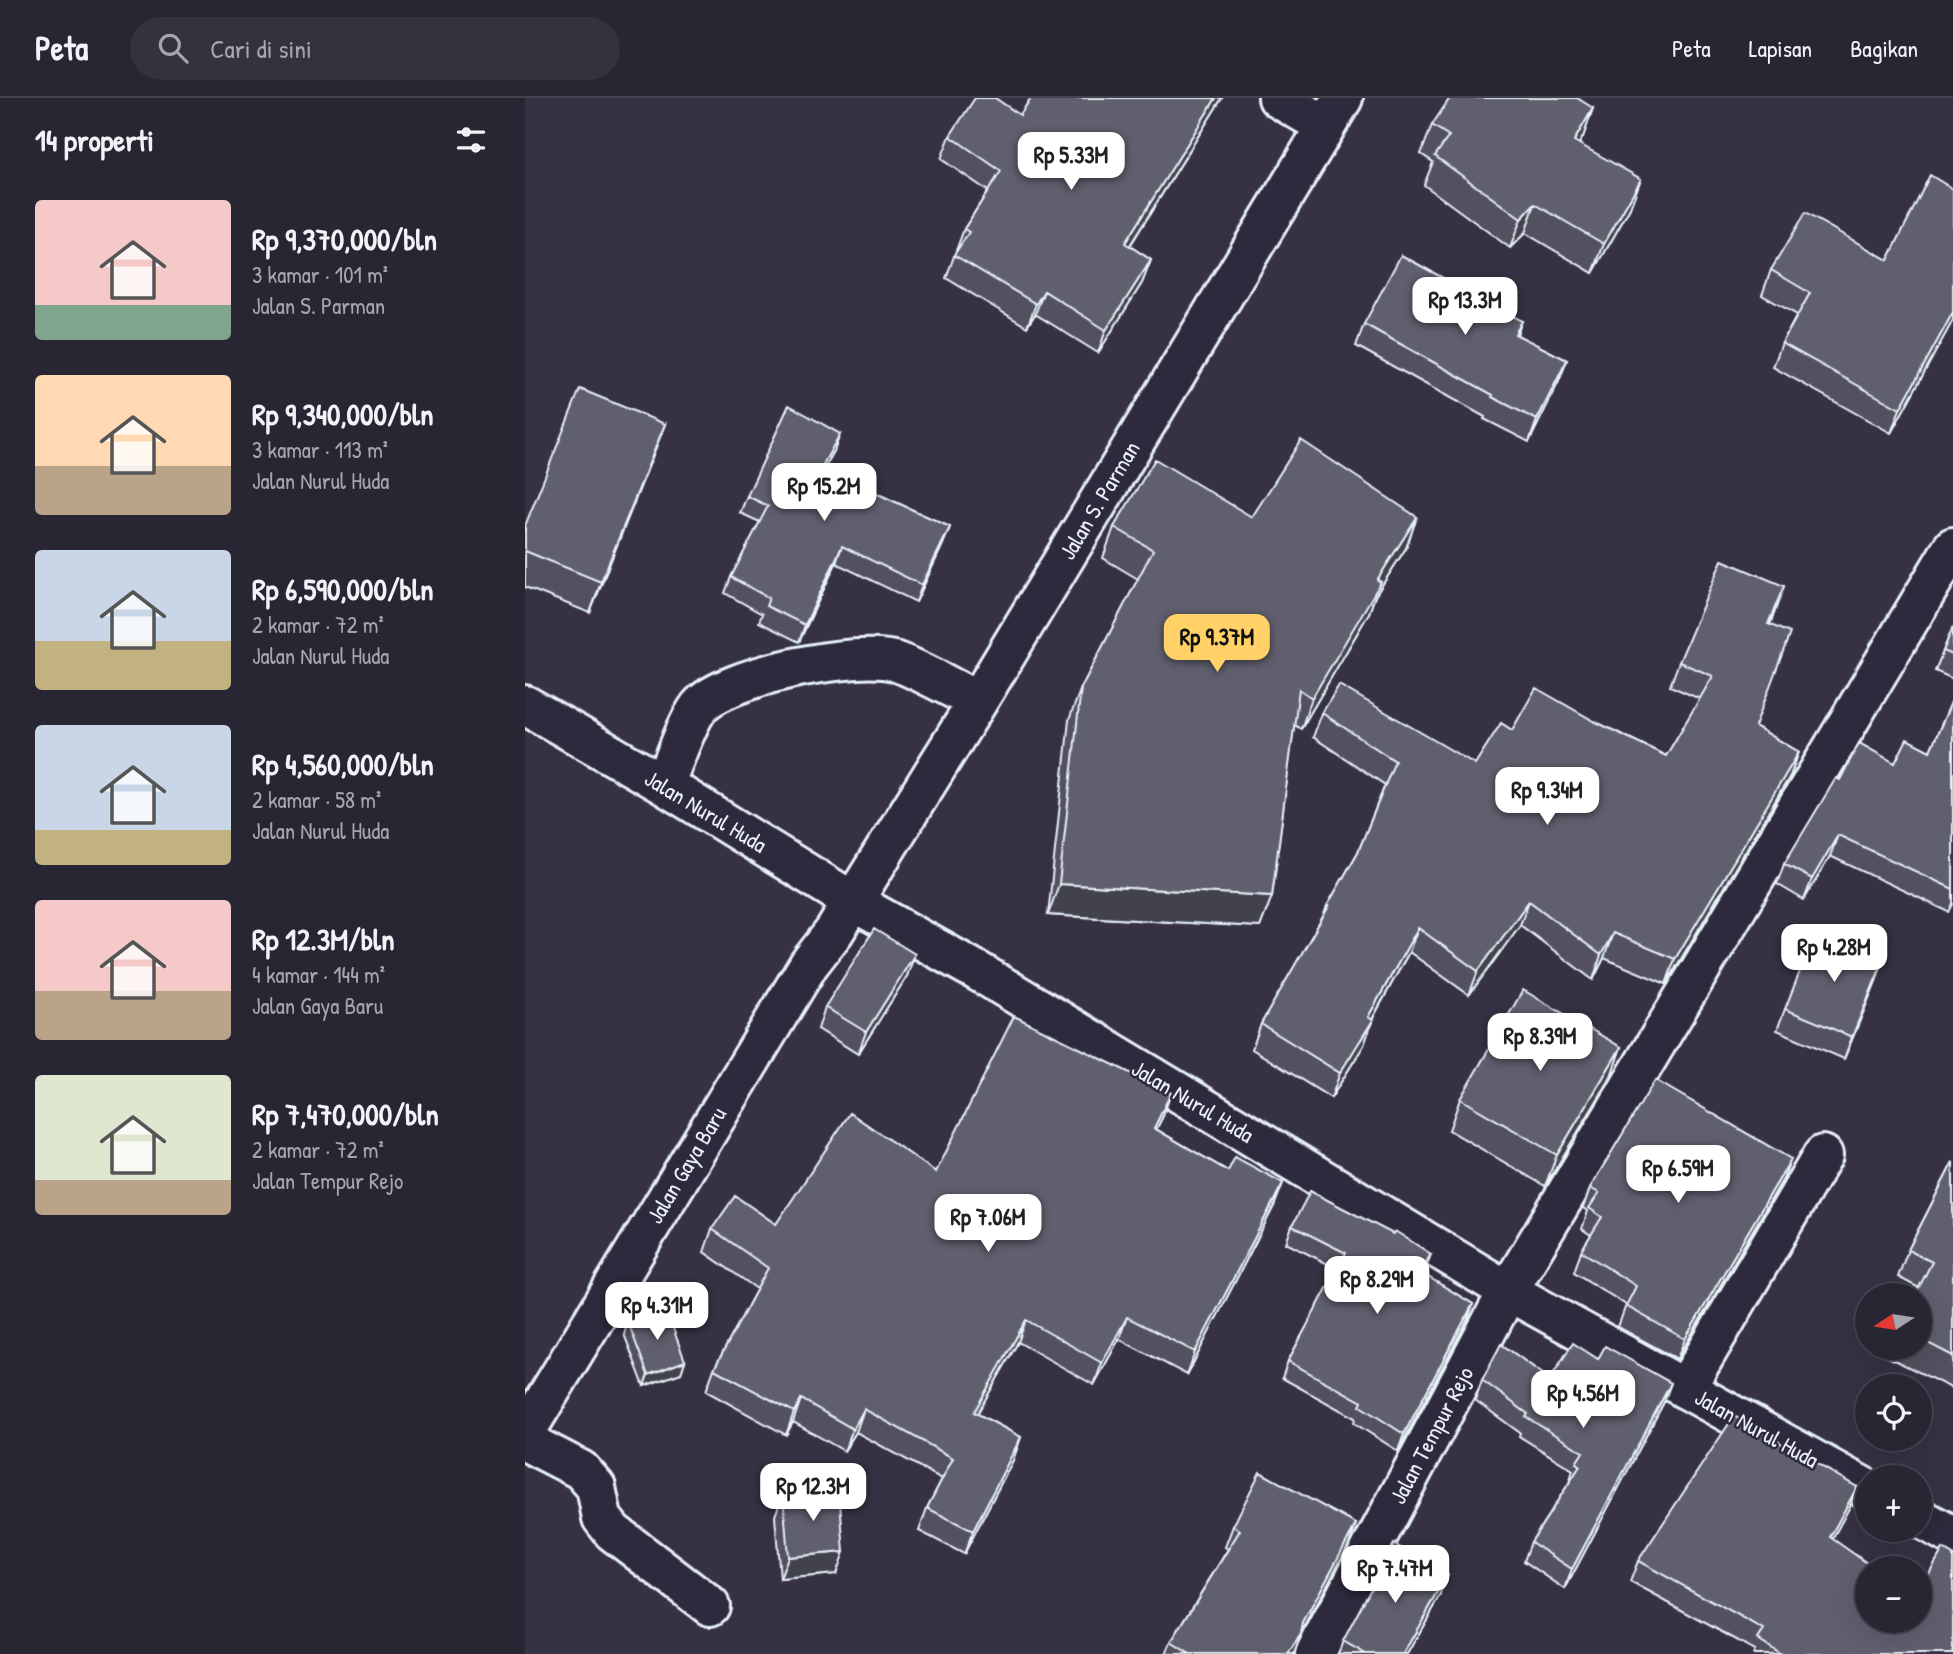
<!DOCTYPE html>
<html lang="id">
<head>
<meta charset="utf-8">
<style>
	:root { --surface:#282633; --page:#34323f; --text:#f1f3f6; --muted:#a5a5ac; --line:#44434e; --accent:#ffd166 }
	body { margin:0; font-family:"Patrick Hand",sans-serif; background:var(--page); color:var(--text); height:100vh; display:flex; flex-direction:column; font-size:26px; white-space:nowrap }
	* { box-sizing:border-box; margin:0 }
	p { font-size:23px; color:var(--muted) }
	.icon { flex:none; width:38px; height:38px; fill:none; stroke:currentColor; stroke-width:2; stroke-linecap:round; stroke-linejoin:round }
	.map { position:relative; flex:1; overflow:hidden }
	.drawer { display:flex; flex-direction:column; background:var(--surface); width:525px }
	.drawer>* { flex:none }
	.needle { width:46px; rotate:258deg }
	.tools { position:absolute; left:1330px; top:1185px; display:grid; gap:14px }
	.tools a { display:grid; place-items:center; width:77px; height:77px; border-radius:50%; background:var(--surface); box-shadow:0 7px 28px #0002,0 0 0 2px var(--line); font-size:35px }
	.price { position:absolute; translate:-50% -60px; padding:0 16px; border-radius:14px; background:#fff; color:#222; font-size:23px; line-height:46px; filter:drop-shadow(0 2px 4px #0008) }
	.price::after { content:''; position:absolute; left:50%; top:42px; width:21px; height:16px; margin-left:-10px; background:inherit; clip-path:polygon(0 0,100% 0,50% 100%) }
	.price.current { background:var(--accent); color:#111 }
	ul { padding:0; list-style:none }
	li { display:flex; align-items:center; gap:21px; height:175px; padding:0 35px }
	li span { display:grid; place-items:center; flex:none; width:196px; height:140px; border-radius:7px; color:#555 }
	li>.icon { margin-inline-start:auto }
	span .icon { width:84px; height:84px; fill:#fffc; stroke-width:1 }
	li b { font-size:30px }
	h2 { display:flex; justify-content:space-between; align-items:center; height:84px; padding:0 35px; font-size:30px }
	header { display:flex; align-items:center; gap:42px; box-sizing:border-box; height:98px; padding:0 35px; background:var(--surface); border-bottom:2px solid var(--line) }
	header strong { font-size:33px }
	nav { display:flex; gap:38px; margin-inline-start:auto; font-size:24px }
	.search { width:490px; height:63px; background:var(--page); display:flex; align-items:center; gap:18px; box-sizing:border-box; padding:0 24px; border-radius:38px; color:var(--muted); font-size:26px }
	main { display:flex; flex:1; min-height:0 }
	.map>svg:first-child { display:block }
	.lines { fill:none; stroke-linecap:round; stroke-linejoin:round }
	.minor-casing { stroke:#e8f1f8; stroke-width:44 }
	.minor { stroke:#2f2a3d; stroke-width:38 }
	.wall { fill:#53515f; stroke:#e8f1f8; stroke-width:2 }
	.shaded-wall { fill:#43424d; stroke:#e8f1f8; stroke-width:2 }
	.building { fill:#605e6e; stroke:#e8f1f8; stroke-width:2 }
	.labels { text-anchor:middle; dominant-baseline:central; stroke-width:5; stroke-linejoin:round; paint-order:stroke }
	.street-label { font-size:23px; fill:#e8f1f8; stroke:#2f2a3d }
</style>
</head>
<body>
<header>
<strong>Peta</strong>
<div class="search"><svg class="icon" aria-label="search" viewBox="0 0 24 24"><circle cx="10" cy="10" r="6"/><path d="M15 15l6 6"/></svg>Cari di sini</div>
<nav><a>Peta</a><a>Lapisan</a><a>Bagikan</a></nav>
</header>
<main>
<section class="drawer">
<h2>14 properti<svg class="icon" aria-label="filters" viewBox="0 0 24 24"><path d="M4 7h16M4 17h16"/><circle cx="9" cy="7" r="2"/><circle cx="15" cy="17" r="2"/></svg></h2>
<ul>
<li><span style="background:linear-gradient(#f6c9c9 75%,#7fa58c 0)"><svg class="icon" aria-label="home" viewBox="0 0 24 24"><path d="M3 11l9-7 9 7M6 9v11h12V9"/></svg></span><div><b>Rp 9,370,000/bln</b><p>3 kamar · 101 m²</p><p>Jalan S. Parman</p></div></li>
<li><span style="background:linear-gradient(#ffd9b3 65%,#b9a48a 0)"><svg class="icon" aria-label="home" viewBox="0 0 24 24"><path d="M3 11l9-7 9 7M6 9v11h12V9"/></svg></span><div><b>Rp 9,340,000/bln</b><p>3 kamar · 113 m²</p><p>Jalan Nurul Huda</p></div></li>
<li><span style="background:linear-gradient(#c9d6e8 65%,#c2b280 0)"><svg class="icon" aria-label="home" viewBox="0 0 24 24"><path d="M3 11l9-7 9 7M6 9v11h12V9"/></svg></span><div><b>Rp 6,590,000/bln</b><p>2 kamar · 72 m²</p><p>Jalan Nurul Huda</p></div></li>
<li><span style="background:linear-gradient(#c9d6e8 75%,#c2b280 0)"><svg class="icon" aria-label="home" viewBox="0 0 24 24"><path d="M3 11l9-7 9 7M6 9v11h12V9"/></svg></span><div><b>Rp 4,560,000/bln</b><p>2 kamar · 58 m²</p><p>Jalan Nurul Huda</p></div></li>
<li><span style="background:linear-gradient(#f6c9c9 65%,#b9a48a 0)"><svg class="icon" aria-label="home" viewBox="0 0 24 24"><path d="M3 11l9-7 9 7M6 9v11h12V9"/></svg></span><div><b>Rp 12.3M/bln</b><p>4 kamar · 144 m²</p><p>Jalan Gaya Baru</p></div></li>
<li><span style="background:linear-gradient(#dfe7d0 75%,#b9a48a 0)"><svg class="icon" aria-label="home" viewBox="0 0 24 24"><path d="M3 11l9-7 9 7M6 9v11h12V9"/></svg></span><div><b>Rp 7,470,000/bln</b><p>2 kamar · 72 m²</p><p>Jalan Tempur Rejo</p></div></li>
</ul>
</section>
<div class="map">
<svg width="1428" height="1556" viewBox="0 0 1428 1556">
	<rect width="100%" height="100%" fill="#363244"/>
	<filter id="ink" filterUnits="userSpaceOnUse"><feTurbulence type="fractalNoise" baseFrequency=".0143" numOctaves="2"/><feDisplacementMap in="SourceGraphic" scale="14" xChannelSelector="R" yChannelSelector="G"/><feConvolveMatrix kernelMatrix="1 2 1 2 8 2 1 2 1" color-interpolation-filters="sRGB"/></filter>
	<g filter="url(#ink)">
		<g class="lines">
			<!-- minor casing -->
			<g class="minor-casing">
				<path id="minor" d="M753,0L801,28
					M0,607L139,687L327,803L454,874L983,1193L1342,1391
					M139,687C148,666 161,626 174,609C199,578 335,551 372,564C400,574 427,591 453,603
					M1160,1291L1298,1057
					M0,1335L284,866L309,834L453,603L818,0
					M0,1343L56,1372L71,1389L77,1420L88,1434L185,1508
					M1395,1420L1428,1438
					M790,1556L983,1193L1428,449"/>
			</g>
			<!-- minor -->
			<use href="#minor" class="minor"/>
		</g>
		<!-- wall -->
		<path class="wall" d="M506,0H697L605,148L626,162L617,185L573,255L510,216L502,229L421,180L439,131L463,93L416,61L425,38L495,17Z
			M1068,10L1058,39L1054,45L1105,110L1068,175L1000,135L985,150L899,87L908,64L896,56L907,27Z
			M1246,172L1428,222L1366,335L1248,269L1257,245L1272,217L1237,197Z
			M997,223L992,237L1042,262L1034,283L1004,344L959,321L960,319L831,248L839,226Z
			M140,326L128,357L65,515L0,489V428Z
			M315,336L309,353L299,371L425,429L418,446L391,504L311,465L274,544L234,524L237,516L200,495L206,479L235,424L215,415L222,398Z
			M727,419H892L881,450L850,498L844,515L776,631L769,627L747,798L735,829L523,817L544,622L556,590L613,481L578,460L589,429Z
			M1250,513L1245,527L1230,628L1274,654L1265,678L1141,886L1079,860L1068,882L995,827L944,897L884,854L847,922L839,947L806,1000L727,951L736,926L798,819L802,808L833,754L860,687L788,639L797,615L950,666L987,632L1069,623L1141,658L1175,601L1145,588L1154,564Z
			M1428,529V581L1410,573Z
			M1428,600V806L1424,814L1305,758L1279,802L1252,786L1259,766L1315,682L1405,653Z
			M382,878L333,956L293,931L300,909Z
			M1351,883L1319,961L1252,932L1260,911Z
			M1096,949L1085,981L1020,1088L924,1032L935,1001Z
			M638,1018L631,1031L703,1073L758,1085L749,1108L662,1277L594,1241L569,1287L493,1244L452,1316L496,1339L488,1362L439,1456L394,1433L402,1410L417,1381L331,1334L319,1353L268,1324L261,1337L181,1293L189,1271L232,1191L179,1154L187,1131L251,1126L411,1074Z
			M1266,1061L1258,1081L1152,1261L1093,1229L1101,1207L1049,1174L1056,1153L1066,1137L1057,1131L1063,1113L1058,1110L1065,1090Z
			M1428,1064V1291L1363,1259L1367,1250H1395V1197L1394,1190L1373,1179L1383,1152Z
			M767,1128L906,1156L898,1176L948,1206L942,1223L873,1353L829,1325L830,1320L757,1280L763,1263L813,1171L761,1145Z
			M103,1224L160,1263L156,1275L119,1288L99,1236Z
			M1025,1281L1139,1304L1040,1491L999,1463L1006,1444L1044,1385L1048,1372L994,1338L995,1335L950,1302L957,1282Z
			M1332,1389L1324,1410L1307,1441L1395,1522L1428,1556H1228L1230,1552L1105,1484L1113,1463Z
			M258,1396L311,1476L255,1481L250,1418Z
			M831,1426L824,1446L776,1536L769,1556H641L646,1544L703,1451L700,1449L708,1428Z
			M915,1499L882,1556H813L818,1543Z"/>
		<!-- shaded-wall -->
		<path class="shaded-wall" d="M691,0H697L592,168L600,145Z
			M1068,10L1058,39L1038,72L1049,43Z
			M1116,81L1105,110L1068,175L1079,146Z
			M1010,106L1000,135L985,150L996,121Z
			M626,162L617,185L573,255L581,232Z
			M519,193L510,216L502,229L511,206Z
			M1428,214V222L1366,335L1375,311Z
			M1042,262L1034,283L1004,344L1012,322Z
			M140,326L128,357L65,515L76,484Z
			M315,336L309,353L290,387L296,370Z
			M892,419L881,450L850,498L844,515L776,631L787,600L852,482Z
			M425,429L418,446L391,504L397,487Z
			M317,448L311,465L274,544L280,527Z
			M1259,488L1250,513L1234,551L1243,526Z
			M1274,654L1265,678L1141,886L1150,861Z
			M1313,737L1305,758L1279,802L1287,781Z
			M534,786L747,798L735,829L523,817Z
			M1004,803L995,827L944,897L953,873Z
			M893,830L884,854L835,943L848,922L839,947L806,1000L815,975L843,919Z
			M1088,835L1079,860L1068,882L1076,857Z
			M390,856L382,878L333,956L341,934Z
			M1359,861L1351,883L1319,961L1327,939Z
			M1096,949L1085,981L1020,1088L1032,1057Z
			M646,995L638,1018L621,1052L629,1030Z
			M1266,1061L1258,1081L1152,1261L1160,1241Z
			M758,1085L749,1108L662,1277L670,1254Z
			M906,1156L900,1173L888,1191L895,1174Z
			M948,1206L942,1223L873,1353L879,1336Z
			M602,1219L594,1241L569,1287L577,1265Z
			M501,1222L493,1244L440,1337L449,1314Z
			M160,1263L156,1275L119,1288L123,1277Z
			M1146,1285L1139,1304L1040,1491L1047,1471Z
			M276,1301L268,1324L261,1337L269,1314Z
			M339,1311L331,1334L319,1353L328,1331Z
			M496,1339L488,1362L439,1456L448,1433Z
			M1332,1389L1324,1410L1297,1460L1305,1439Z
			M831,1426L824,1446L776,1536L769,1556H763L778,1525Z
			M319,1454L311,1476L255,1481L263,1459Z
			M923,1477L915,1499L882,1556H878Z"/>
		<!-- building -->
		<path class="building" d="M450,0H470L495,17L506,0H691L600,145L626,162L581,232L519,193L511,206L429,157L444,134L439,131L476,73L425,38Z
			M925,0H1052L1068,10L1049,43L1116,81L1079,146L1010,106L996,121L910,58L924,38L907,27Z
			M1405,77L1428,91V214L1375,311L1257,245L1285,195L1246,172L1280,115L1363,162Z
			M876,157L997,223L990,236L1042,262L1012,322L967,299L968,297L839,226Z
			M55,291L140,326L76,484L0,453V428Z
			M264,307L315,336L296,370L425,429L397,487L317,448L280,527L241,508L244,500L206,479L243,408L222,398Z
			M776,342L892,419L852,482L856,484L787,600L774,591L747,798L534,786L556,590L628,452L589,429L630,361L727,419Z
			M1197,462L1259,488L1243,526L1265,535L1230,628L1274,654L1150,861L1088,835L1076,857L1004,803L953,873L893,830L843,919L848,922L815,975L736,926L804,808H802L833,754L870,663L797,615L814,587L950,666L976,625L987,632L1011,590L1069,623L1141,658L1188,578L1154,564Z
			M1428,529V557L1418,553Z
			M1428,600V791L1313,737L1287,781L1259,766L1311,680L1315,682L1334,645L1370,665L1382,641L1405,653Z
			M349,831L390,856L341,934L300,909Z
			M1291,833L1359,861L1327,939L1260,911Z
			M998,892L1096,949L1032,1057L935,1001Z
			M489,918L646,995L629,1030L703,1073L710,1059L758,1085L670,1254L602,1219L577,1265L501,1222L449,1314L496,1339L448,1433L402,1410L428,1360L339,1311L328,1331L276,1301L269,1314L189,1271L243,1170L187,1131L210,1098L251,1126L325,1015L411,1074Z
			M1130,982L1266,1061L1160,1241L1101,1208L1111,1188L1056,1153L1077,1119L1064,1110L1074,1095L1065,1090Z
			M1428,1064V1258L1395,1241V1197H1390L1407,1164L1383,1152Z
			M785,1093L868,1136L870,1133L906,1156L895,1174L948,1206L879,1336L835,1308L837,1304L763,1263L821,1155L767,1128Z
			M141,1211L160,1263L123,1277L103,1224Z
			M1048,1245L1073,1261L1080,1248L1146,1285L1047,1471L1006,1444L1055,1368L1051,1365L1058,1354L1001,1319L1003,1316L957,1282L976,1246L1025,1281Z
			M1209,1318L1332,1389L1305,1439L1349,1470H1342V1522H1395V1491L1418,1451L1428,1457V1556H1256L1233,1541L1239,1532L1113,1463Z
			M735,1374L831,1426L778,1525L776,1536L763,1556H665L646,1544L715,1432L708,1428Z
			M314,1391L319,1454L263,1459L258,1396Z
			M869,1446L923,1477L878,1556H841L818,1543Z"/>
	</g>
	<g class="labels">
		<!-- street labels -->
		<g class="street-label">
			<text transform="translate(574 402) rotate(-59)">Jalan S. Parman</text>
			<text transform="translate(181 713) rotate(31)">Jalan Nurul Huda</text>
			<text transform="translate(668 1003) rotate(31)">Jalan Nurul Huda</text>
			<text transform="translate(161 1067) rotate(-59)">Jalan Gaya Baru</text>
			<text transform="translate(1232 1330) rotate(29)">Jalan Nurul Huda</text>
			<text transform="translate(906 1337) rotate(-62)">Jalan Tempur Rejo</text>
		</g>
	</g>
</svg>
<div class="tools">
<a><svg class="needle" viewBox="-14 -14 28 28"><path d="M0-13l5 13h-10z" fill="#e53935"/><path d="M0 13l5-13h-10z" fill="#a5a5ac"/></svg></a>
<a><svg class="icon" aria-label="locate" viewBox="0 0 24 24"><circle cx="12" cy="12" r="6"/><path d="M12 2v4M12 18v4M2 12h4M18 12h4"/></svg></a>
<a>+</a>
<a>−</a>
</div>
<b class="price" style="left:546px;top:94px">Rp 5.33M</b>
<b class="price" style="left:940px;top:239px">Rp 13.3M</b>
<b class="price" style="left:299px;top:425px">Rp 15.2M</b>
<b class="price current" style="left:692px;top:576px">Rp 9.37M</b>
<b class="price" style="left:1022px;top:729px">Rp 9.34M</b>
<b class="price" style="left:1309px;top:886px">Rp 4.28M</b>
<b class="price" style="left:1015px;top:975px">Rp 8.39M</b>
<b class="price" style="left:1153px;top:1107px">Rp 6.59M</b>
<b class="price" style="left:463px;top:1156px">Rp 7.06M</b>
<b class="price" style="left:852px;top:1218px">Rp 8.29M</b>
<b class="price" style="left:132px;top:1244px">Rp 4.31M</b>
<b class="price" style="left:1058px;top:1332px">Rp 4.56M</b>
<b class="price" style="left:288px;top:1425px">Rp 12.3M</b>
<b class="price" style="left:870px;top:1507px">Rp 7.47M</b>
</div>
</main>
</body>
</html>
